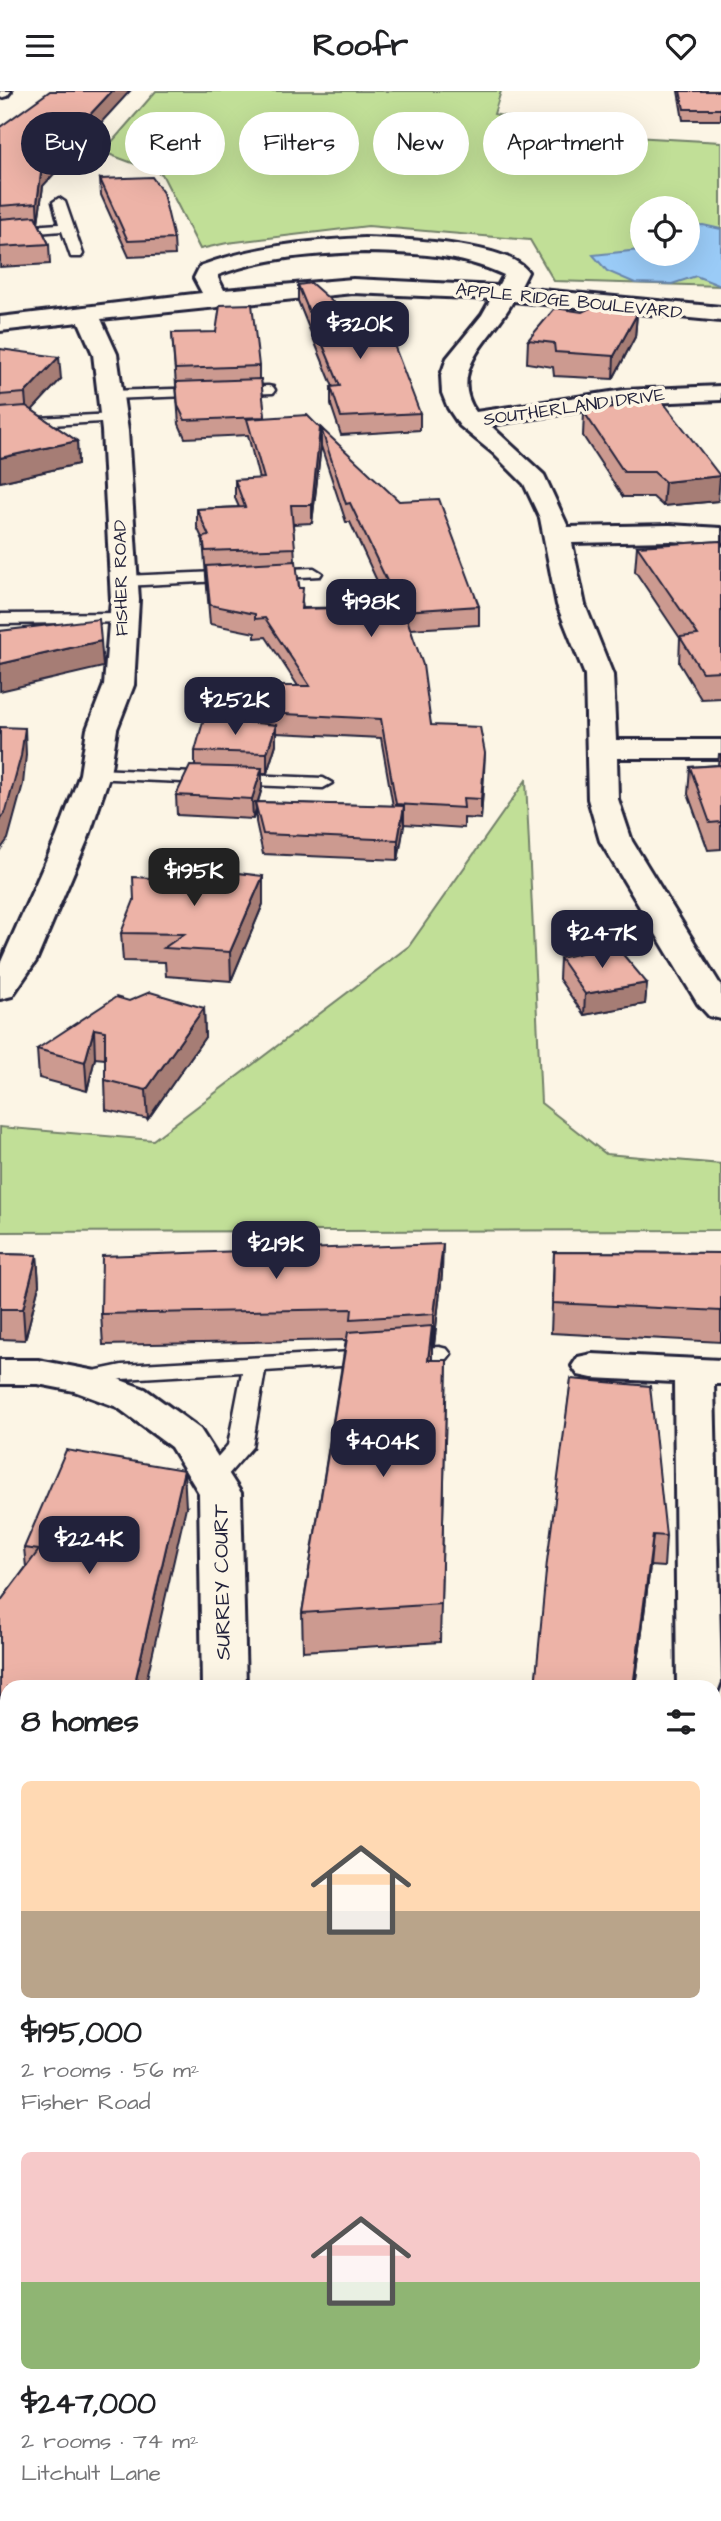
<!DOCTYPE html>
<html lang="en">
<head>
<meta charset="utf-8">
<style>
	:root { --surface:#fff; --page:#f6f6f6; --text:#202124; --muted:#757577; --accent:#22223b }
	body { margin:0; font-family:"Architects Daughter",sans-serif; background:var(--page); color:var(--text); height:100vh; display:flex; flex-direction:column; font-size:26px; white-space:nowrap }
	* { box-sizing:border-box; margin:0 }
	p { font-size:23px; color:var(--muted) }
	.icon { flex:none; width:38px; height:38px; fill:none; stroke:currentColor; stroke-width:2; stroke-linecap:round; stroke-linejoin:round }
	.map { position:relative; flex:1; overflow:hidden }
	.details { position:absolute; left:0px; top:1589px; width:721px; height:842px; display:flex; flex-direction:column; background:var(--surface); border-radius:21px 21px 0 0; box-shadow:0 7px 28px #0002 }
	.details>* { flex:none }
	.banner { position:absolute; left:21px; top:21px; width:679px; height:63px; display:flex; gap:14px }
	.tools { position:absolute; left:630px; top:105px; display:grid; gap:14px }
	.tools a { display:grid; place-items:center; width:70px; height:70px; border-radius:50%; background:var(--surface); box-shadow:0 7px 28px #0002; font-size:35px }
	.price { position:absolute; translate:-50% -60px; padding:0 16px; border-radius:14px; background:var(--accent); color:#fff; font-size:23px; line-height:46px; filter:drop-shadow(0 2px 4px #0008) }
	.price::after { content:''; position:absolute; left:50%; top:42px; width:21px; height:16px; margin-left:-10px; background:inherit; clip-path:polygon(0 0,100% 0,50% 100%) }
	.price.on { background:#222; color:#fff }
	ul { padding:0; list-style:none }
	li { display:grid; align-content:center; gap:14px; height:371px; padding:0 21px }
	li span { display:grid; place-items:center; height:217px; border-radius:10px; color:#555 }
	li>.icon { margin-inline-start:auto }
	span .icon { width:126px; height:126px; fill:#fffc; stroke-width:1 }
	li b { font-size:30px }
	h2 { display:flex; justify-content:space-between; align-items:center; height:84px; padding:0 21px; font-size:30px }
	.tag { padding:0 24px; border-radius:32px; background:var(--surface); box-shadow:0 7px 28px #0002; font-size:24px; line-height:63px }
	.tag.on { background:var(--accent); color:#fff }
	header { display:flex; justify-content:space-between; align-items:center; height:91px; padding:0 21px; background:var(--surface); font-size:32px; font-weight:700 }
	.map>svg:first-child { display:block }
	.green { fill:#c1df97; stroke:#728069; stroke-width:2; fill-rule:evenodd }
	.water { fill:#9acbf7; stroke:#6a87ac; stroke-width:2 }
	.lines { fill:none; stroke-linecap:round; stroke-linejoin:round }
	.service-casing { stroke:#22223b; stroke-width:5 }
	.minor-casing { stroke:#22223b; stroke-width:6 }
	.service { fill:#fcf5e5; fill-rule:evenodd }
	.minor { fill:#fcf5e5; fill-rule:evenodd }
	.wall { fill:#cc9a90; stroke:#22223b; stroke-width:2; fill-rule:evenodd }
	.shaded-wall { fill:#a67d75; stroke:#22223b; stroke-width:2 }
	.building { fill:#edb3a7; stroke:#22223b; stroke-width:2 }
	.labels { text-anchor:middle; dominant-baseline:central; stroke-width:7; stroke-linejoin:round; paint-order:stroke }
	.far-street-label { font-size:18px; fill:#22223b; stroke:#fcf5e5 }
	.street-label { font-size:21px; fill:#22223b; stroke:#fcf5e5 }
</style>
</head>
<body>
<header><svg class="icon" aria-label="menu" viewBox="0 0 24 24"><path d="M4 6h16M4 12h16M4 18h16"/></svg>Roofr<svg class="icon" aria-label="heart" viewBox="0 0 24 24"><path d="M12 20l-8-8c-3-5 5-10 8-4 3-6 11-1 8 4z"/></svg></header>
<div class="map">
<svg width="721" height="2430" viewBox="0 0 721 2430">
	<rect width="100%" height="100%" fill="#fcf5e5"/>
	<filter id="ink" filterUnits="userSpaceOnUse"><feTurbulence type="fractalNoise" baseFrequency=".0143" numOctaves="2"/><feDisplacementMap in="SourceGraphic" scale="14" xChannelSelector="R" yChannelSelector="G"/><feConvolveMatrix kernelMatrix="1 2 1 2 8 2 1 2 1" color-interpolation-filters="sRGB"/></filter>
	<g filter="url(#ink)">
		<!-- green -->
		<path class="green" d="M156,0H501L494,23L581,43L721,51V195L554,190L530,149L368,135L227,152L200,158L162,83L103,61ZM642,117H688V163H642Z
			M526,689L541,1012L606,1063L721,1073V1139L0,1141V1036L153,1049L409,855Z
			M0,2163L7,2165V2424H467L477,2430H0Z"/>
		<!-- water -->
		<path class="water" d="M703,134L721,138V195L696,185L672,193L635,192L607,180L593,164L639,159L640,148L632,142L642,140V163H688V135Z"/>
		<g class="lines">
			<!-- service casing -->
			<g class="service-casing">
				<path id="service" d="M59,107L65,111L83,163L81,166H71L62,140L0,145V137L59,133L53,111Z
					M268,295L273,296L275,299L273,302L109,308L102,304L109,300Z
					M113,323L118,324L120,327L118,330L0,337V329Z
					M314,477L322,482L320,485L124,495L116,490L124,485Z
					M124,522L130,523L132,527L130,531L0,533V523Z
					M95,678L323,687L332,692L323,697L89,687L86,683Z
					M439,1256L447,1258L451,1263L447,1268L265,1280L252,1356L220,1393L211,1395L202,1393L199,1387L228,1354L242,1281L122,1288L82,1296L74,1294L70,1289L74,1284L122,1274Z
					M714,1768L721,1769V1789L714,1788Z
					M0,1966L7,1968V1992L0,1990Z
					M0,2099L7,2101V2127L0,2125Z"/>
			</g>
			<!-- minor casing -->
			<g class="minor-casing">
				<path id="minor" d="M0,0H11L7,5L0,7Z
					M364,147C399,148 508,151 528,181L520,197L721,216V230L513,210C494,246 446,278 476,321L624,299L721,295V309L624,313L490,334L544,384L568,436L670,434L721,437V453L670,450L572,452L585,514L613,584L616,649H721V667H617L618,708L632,750L721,895V928L709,925L698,913L600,750L588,708L585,584L557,514L540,427L524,393L493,362L460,335L448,317L442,302L441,284L447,267L482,224L491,208L353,202L101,228L117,263L128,340L139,509L134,594L117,638L110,683L89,745L36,870L12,905L0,908V873L57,745L80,683L87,638L104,594L111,509L102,340L93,263L79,231L0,240V226L202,202L194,187L200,175C254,155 307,150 364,147ZM364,161C413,162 460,163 504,184L498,195L353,188L224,199L218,187V184C266,166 314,163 364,161Z
					M592,1263L721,1269V1293H714L721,1591L715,1607L714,1596H677L674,1291L592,1287L578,1284L572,1275L578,1266Z
					M0,1269H38L96,1280L145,1298L200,1338L241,1402L246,1596H202L199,1402L171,1356L117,1316L74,1300L38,1293H0Z
					M714,1672H721V1706H714Z
					M7,1740V1774L0,1776V1742Z"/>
			</g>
			<!-- service -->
			<use href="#service" class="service"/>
			<!-- minor -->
			<use href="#minor" class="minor"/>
		</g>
		<!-- wall -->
		<path class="wall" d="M678,0H721V29H683Z
			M0,36L43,95L38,131L49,153L50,173L0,176Z
			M100,88L174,148L175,164L129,166L101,104Z
			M298,194L420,322V339L341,344L331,314V296H333L298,210Z
			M582,221L637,223L635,246L613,288L554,285L553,276L527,272L528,249Z
			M172,242L259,275V288H261L265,327L321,354L312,432L293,433L295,470L303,517L373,516L371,511V492H378L350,431H346L321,355V337L479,515V534L411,538L431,634L484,682L481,728L464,727V737L404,733L398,769L263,763L256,731V718L253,728L177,724L176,704L195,675V660L245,631V621L298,595L266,546L255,547V542L210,533L203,449L197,436V418L239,416L235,407V389L259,388L248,344L185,347L179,333ZM276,642L381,647L393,715L258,711L262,697V682H267L276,653Z
			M0,258L61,288L32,319L77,350L78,373L0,391Z
			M612,309L718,410L663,415L653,406H623L583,345L584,321L612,317Z
			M721,450V607L701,608L679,572L680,547L635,480L637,455Z
			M719,663H721V758L708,759L688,703L690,676L718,674Z
			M263,785V813L231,890L166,885L165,871L123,870L121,842L190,789Z
			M560,867L647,892L645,913L584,924L559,888Z
			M129,910L204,917L205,946L148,1028L106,1019L105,989V968L95,967L87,1000L39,987L37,958Z
			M554,1161L721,1162V1251L551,1242Z
			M0,1163L37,1164L39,1194L25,1249L0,1248Z
			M442,1183L434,1254H432V1269H447L440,1551L303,1560L302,1522L346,1249L103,1254L101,1223Z
			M571,1288L666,1445L664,1476L650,1475L635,1596H535Z
			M186,1416L7,1596V1656L0,1655V1511L26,1476L24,1457Z
			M721,1930V2257L714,2255V1951Z"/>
		<!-- shaded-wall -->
		<path class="shaded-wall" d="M112,0H130L43,95L38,132L37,112L42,75Z
			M637,223L635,246L613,288L614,265Z
			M59,266L61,288L27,325L25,302Z
			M320,337L321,354L312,432V414Z
			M77,350L78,373L0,391V367Z
			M720,385L718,410L663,415L665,391Z
			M101,550L103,576L0,600V573Z
			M276,634V653L267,682V662Z
			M25,637L26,664L23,693L8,748L0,759V728Z
			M485,662L484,682L481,728V708Z
			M262,677V697L256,716L255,711L256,718L253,728L252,708Z
			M404,715V735L398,769V749Z
			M263,785V813L231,890L230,861Z
			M647,892L645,913L584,924L585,903Z
			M204,917L205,946L148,1028L146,999Z
			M94,938L95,967L87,1000L85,971Z
			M443,1153L442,1183L434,1254V1223Z
			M37,1164L39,1194L25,1249L23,1218Z
			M432,1235V1272L428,1269Z
			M184,1379L186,1416L145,1596H134Z
			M653,1444L650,1475L635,1596H633Z"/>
		<!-- building -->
		<path class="building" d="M50,0H112L42,75L37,112L0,115V36Z
			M680,0H721V18H684Z
			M152,86L163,102L174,148L128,150L100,88Z
			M35,125L49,153L0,156V128Z
			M311,192L359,234L386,233L420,322L341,326L331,296L340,295L298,194Z
			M252,213L259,275L175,278L172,242L216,241L220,214Z
			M592,216L637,223L614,265L555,261L554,252L528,249L555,217L582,221Z
			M0,258L59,266L25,302L0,304Z
			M261,288L265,326L185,329L178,315L176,291Z
			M660,307L720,385L665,391L654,381H624L584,321L614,317L612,309Z
			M26,315L77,350L0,367V317Z
			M307,324L320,337L312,414H291L295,457L205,460L203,446L209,445L197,418L245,416L235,389L264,387L247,328Z
			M321,337L399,410L439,408L479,515L404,520L423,574L431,634L480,636L485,662L481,708L463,707L464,717L396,713L381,628L245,621L246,595H310L265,527L255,528V523L210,514L206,475L296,470L299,497H303L301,518L379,516L371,492L387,490L350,412L346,413Z
			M721,450V580L702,581L680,546L698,544L637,455Z
			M99,528L101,550L0,573V540Z
			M204,627L276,634L267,662L195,660Z
			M0,636L25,637L21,665L6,720L0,728Z
			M721,674V731L710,732L690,676Z
			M190,675L262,677L252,708L176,704Z
			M255,711L404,715L398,749L263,743Z
			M196,777L263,785L230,861L164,857L184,843L121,842L134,809L133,786L190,789Z
			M615,854L647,892L585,903L560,867Z
			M150,901L204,917L146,999L105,989V940L94,938L85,971L37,958L116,906L129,910Z
			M443,1153L434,1223L351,1228L352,1218L101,1223L102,1165Z
			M554,1161L721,1162V1220L553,1212Z
			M0,1163L37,1164L23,1218H0Z
			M432,1235L428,1269H447L441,1513L302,1522L348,1241Z
			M571,1288L650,1295L666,1445L653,1444L633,1596H535L547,1470Z
			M66,1359L184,1379L134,1596H7V1619L0,1618V1511L39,1459L24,1457Z
			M721,1930V2040L716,2039L715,2067L721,2069V2218L714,2216V1951Z"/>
	</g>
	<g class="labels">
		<!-- far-street labels -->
		<g class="far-street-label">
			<text transform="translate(569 210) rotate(6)">APPLE RIDGE BOULEVARD</text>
			<text transform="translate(574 316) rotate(-8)">SOUTHERLAND DRIVE</text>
			<text transform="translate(121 487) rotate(-91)">FISHER ROAD</text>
		</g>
		<!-- street labels -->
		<g class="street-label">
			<text transform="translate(222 1491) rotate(-91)">SURREY COURT</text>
		</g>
	</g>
</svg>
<div class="tools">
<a><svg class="icon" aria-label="locate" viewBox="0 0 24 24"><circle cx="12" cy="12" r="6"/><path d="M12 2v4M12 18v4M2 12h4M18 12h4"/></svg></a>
</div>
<b class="price" style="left:360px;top:270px">$320K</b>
<b class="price" style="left:371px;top:548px">$198K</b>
<b class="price" style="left:235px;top:646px">$252K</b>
<b class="price on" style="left:194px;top:817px">$195K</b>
<b class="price" style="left:602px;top:879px">$247K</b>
<b class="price" style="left:276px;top:1190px">$219K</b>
<b class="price" style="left:383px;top:1388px">$404K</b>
<b class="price" style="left:89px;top:1485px">$224K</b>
<div class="banner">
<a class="tag on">Buy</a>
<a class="tag">Rent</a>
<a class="tag">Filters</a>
<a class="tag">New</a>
<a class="tag">Apartment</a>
</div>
<section class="details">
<h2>8 homes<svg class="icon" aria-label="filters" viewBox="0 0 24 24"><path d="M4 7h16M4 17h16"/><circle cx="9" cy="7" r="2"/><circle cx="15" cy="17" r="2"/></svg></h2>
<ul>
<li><span style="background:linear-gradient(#ffd9b3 60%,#b9a48a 0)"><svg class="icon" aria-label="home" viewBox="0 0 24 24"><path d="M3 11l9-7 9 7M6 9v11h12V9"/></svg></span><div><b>$195,000</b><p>2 rooms · 56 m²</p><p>Fisher Road</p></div></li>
<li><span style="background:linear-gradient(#f6c9c9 60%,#8fb573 0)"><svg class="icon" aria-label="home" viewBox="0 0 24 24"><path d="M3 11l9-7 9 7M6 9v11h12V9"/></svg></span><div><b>$247,000</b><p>2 rooms · 74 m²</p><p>Litchult Lane</p></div></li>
</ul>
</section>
</div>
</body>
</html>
